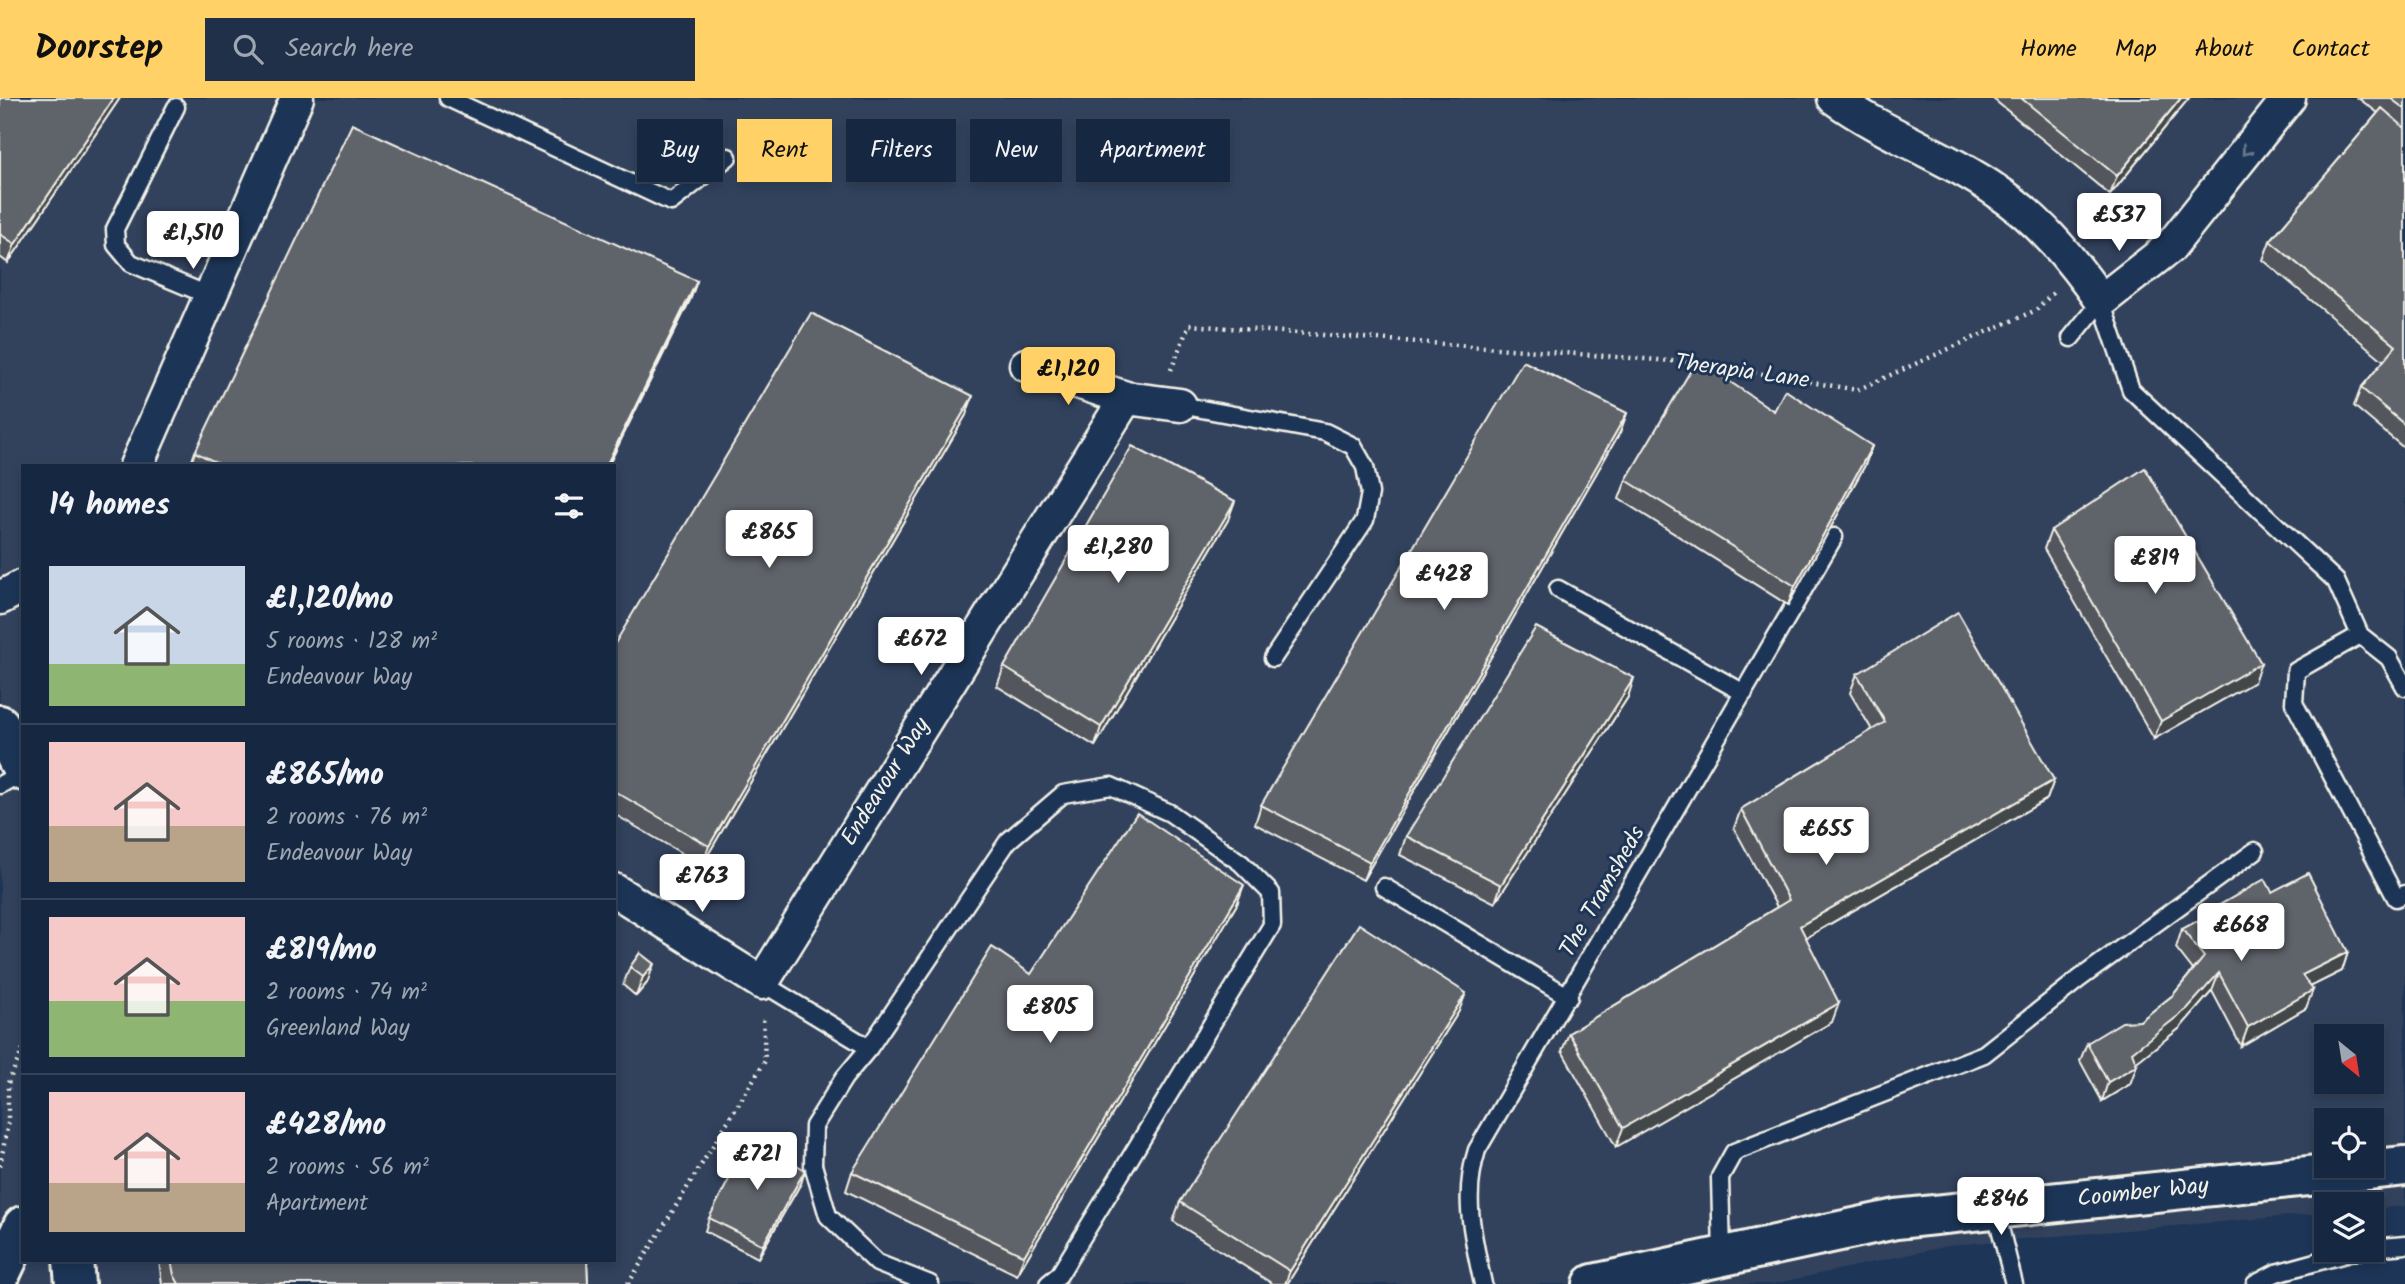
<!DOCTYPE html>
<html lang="en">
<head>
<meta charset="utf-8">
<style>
	:root { --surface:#162841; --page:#1f3048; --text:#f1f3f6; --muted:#9ea6b1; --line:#35445a; --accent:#ffd166 }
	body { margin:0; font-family:Kalam,sans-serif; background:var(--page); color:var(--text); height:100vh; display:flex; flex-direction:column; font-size:26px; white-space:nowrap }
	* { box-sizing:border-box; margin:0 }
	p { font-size:23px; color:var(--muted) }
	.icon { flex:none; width:38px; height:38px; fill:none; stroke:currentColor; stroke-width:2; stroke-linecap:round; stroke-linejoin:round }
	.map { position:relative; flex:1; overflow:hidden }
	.side { position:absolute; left:21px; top:366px; width:595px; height:798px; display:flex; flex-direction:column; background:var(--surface); border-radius:0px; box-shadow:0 4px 10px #0003,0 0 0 2px var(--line) }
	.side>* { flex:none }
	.guide { position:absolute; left:637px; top:21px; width:665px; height:63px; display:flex; gap:14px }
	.needle { width:46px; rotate:150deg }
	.fabs { position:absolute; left:2314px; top:926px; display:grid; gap:14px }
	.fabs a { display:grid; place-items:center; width:70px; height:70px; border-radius:0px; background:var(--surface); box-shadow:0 4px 10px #0003,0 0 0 2px var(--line); font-size:35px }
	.price { position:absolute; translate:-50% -60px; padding:0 16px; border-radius:7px; background:#fff; color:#222; font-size:23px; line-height:46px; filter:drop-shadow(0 2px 4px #0008) }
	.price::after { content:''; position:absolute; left:50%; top:42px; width:21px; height:16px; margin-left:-10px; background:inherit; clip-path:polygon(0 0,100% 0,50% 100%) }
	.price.current { background:var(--accent); color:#111 }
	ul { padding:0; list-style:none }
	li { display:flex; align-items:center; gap:21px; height:175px; padding:0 28px }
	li+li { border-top:2px solid var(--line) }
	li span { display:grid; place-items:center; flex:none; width:196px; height:140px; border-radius:0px; color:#555 }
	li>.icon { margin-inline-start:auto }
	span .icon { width:84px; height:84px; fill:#fffc; stroke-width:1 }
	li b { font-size:30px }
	h2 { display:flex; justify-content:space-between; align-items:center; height:84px; padding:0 28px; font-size:30px }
	.pill { padding:0 24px; border-radius:0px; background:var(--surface); box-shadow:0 4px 10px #0003,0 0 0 2px var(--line); font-size:24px; line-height:63px }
	.pill.current { background:var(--accent); color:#111 }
	header { display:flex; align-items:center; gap:42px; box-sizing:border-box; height:98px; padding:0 35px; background:var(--accent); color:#111 }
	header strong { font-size:33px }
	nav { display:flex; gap:38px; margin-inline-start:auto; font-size:24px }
	.search { width:490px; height:63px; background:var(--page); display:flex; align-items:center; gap:18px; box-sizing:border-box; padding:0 24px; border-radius:0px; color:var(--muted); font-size:26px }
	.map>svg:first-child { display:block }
	.built { fill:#31435d; fill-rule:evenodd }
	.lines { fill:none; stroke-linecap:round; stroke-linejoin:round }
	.service-casing { stroke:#f4f1e8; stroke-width:21 }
	.minor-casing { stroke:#f4f1e8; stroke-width:37 }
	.tertiary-casing { stroke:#f4f1e8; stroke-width:44 }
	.path { stroke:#f4f1e8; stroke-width:4.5; stroke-dasharray:2 5; stroke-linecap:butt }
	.service { stroke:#1d3557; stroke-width:16 }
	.minor { stroke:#1d3557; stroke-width:32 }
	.tertiary { stroke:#1d3557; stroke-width:38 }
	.wall { fill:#52565b; stroke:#f4f1e8; stroke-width:2 }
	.shaded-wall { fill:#42464a; stroke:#f4f1e8; stroke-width:2 }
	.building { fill:#5f646a; stroke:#f4f1e8; stroke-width:2 }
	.oneway { stroke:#68778a }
	.labels { text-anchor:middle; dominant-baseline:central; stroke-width:6; stroke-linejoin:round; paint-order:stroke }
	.street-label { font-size:23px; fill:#f4f1e8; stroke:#1d3557 }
</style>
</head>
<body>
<header>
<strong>Doorstep</strong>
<div class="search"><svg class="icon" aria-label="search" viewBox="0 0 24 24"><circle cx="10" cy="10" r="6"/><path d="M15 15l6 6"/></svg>Search here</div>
<nav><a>Home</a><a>Map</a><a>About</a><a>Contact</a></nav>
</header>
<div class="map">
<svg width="2405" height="1186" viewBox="0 0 2405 1186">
	<rect width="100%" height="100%" fill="#1d3557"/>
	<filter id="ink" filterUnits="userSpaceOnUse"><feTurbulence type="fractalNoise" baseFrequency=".0143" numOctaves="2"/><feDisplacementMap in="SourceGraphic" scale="14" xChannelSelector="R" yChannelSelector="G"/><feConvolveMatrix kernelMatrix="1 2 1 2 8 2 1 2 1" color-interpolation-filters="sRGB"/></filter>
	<g filter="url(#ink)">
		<!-- built -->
		<path class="built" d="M0,0H2405V1108L2371,1111V1106H2326V1115L1952,1147L1773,1186H0ZM23,368H614V1162H23ZM2326,938H2371V984H2326ZM2326,1022H2371V1068H2326Z"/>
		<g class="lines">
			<!-- service casing -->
			<g class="service-casing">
				<path id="service" d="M448,0L671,104L728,59
					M176,9L115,131L116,147L131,165L210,198
					M2101,203L2131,292L2336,483L2360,537L2389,560L2405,589
					M2071,240L2101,203
					M1180,307L1325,334L1353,348L1365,369L1370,395L1365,422L1273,560
					M1558,491L1744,595
					M2360,537L2296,573L2294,605L2396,800L2405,796
					M0,687L23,674
					M1384,789L1569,899
					M762,885L869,950L844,980L814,1028L813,1067L828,1118L877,1165L930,1186
					M869,950L1008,743L1063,696L1111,688L1170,715L1241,765L1271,795L1272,827L1059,1177L1048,1186
					M1995,1110L2014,1186
					M2371,1150L2405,1147
					M1722,1157L1720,1079L1734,1054L1984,956L2079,881L2255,753
					M1483,1186C1473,1139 1462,1099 1477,1052L1834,439
					M2255,1186L2276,1175L2360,1152"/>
			</g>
			<!-- minor casing -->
			<g class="minor-casing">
				<path id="minor" d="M1834,0C1885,37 1947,58 1998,94C2040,122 2072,162 2101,203L2170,149L2289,0
					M1026,267L1126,300L1180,307
					M136,368L297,0
					M0,500L23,488
					M614,792L762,885L1126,300"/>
			</g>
			<!-- tertiary casing -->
			<g class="tertiary-casing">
				<path id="tertiary" d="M0,627L23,673
					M73,1162L75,1186
					M0,1177L23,1128
					M1593,1186L1896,1121L2405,1068"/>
			</g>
			<!-- path -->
			<path class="path" d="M1171,272L1189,227L1698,265L1857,292L2036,212L2053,195
				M0,1068L8,1025V985L23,951
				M628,1186L765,963L763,917"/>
			<!-- service -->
			<use href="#service" class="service"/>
			<!-- minor -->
			<use href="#minor" class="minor"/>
			<!-- tertiary -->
			<use href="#tertiary" class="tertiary"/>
		</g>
		<!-- wall -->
		<path class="wall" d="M0,0H120L8,165L0,159Z
			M1992,0H2189L2110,97Z
			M2358,0H2405V351L2354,308L2361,290L2384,263L2263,162L2270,143L2378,15Z
			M697,183L690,202L608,368H190L195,354Z
			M1774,313L1872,348L1865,367L1788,507L1619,401L1626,382Z
			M1627,315L1620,334L1363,782L1255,726L1261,707Z
			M966,317L702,767L614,716V547Z
			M1228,422L1095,648L997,588L1004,569Z
			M2051,432L2254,584L2154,641L2044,451Z
			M1857,576L2054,682L2047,701L1806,840L1832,924L1616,1049L1562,953L1569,935L1777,809L1734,730L1741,711L1872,632L1850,595Z
			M1628,599L1495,805L1400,757L1406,738Z
			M2272,794L2348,854L2342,873L2311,888L2306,910L2241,948L2212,893L2180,930L2136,964L2130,986L2102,1003L2080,963L2087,945L2140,923L2173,897L2193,872L2176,850L2182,831L2204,835L2212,830L2211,827L2218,808Z
			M1237,806L1017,1177L846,1093L852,1074L1031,876Z
			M640,855L647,885L636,898L623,887L630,869Z
			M1459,913L1287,1186H1273L1173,1123L1180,1104Z
			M805,1072L801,1085L758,1160L705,1133L709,1120Z
			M159,1162H587L588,1186H162Z"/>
		<!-- shaded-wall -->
		<path class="shaded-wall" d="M114,0H120L8,165L15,146Z
			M2181,0H2189L2110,97L2117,78Z
			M697,183L690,202L608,368H606Z
			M973,298L966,317L702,767L709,748Z
			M1627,315L1620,334L1363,782L1370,764Z
			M1872,348L1865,367L1788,507L1795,488Z
			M1235,403L1228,422L1095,648L1101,629Z
			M2261,565L2254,584L2154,641L2161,623Z
			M1634,580L1628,599L1495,805L1501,787Z
			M2054,682L2047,701L1793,847L1800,828Z
			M1244,787L1237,806L1017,1177L1024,1158Z
			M2348,854L2342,873L2296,896L2302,877Z
			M654,866L647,885L636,898L643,879Z
			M2219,875L2212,893L2180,930L2125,973L2132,954Z
			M2313,892L2306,910L2241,948L2248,929Z
			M1466,895L1459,913L1287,1186H1285L1290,1173Z
			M1839,905L1832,924L1616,1049L1623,1030Z
			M2137,967L2130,986L2102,1003L2108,984Z
			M805,1072L801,1085L758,1160L763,1147Z"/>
		<!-- building -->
		<path class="building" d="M0,0H114L15,146L0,136Z
			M2021,0H2181L2117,78Z
			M2390,0H2405V11Z
			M2382,10L2405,30V327L2361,290L2396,248L2270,143Z
			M352,26L697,183L606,368H223L195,354Z
			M811,215L973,298L709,748L614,693V547Z
			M1697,262L1774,313L1785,292L1872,348L1795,488L1626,382Z
			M1523,263L1627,315L1370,764L1261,707Z
			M1132,348L1235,403L1101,629L1004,569Z
			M2145,370L2261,565L2161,623L2051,432Z
			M1958,514L2054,682L1800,828L1839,905L1623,1030L1569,935L1789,802L1741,711L1885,624L1857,576Z
			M1536,529L1634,580L1501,787L1406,738Z
			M1137,715L1244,787L1024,1158L852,1074L992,849L1031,876Z
			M2308,775L2348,854L2302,877L2313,892L2248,929L2219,875L2187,911L2132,954L2137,967L2108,984L2087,945L2122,924L2140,923L2173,897L2204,859L2182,831L2197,823L2204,835L2225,821L2218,808L2265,781L2272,794Z
			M1359,826L1466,895L1290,1173L1180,1104Z
			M640,855L654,866L643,879L630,869Z
			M751,1039L805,1072L763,1147L709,1120Z
			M171,1162H587L588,1186H179L174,1177Z"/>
		<!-- one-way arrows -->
		<defs><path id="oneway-chevron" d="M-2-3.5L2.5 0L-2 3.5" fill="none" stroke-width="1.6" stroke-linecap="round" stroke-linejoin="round" transform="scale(1.75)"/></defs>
		<use class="oneway" href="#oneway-chevron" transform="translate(2246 53) rotate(129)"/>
	</g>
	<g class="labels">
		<!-- street labels -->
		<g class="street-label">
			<text transform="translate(1742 274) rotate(8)">Therapia Lane</text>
			<text transform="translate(886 684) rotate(-58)">Endeavour Way</text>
			<text transform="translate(1603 794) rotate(-60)">The Tramsheds</text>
			<text transform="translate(2143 1095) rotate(-6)">Coomber Way</text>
		</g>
	</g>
</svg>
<div class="fabs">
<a><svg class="needle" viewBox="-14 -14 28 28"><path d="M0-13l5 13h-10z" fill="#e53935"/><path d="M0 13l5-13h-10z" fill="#9ea6b1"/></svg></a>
<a><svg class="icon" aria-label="locate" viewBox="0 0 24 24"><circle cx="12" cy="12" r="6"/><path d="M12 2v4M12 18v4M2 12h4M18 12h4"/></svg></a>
<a><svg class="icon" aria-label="layers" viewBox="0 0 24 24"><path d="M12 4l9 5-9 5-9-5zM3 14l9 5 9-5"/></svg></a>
</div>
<b class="price" style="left:2119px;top:155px">£537</b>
<b class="price" style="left:193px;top:173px">£1,510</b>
<b class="price current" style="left:1068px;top:309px">£1,120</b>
<b class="price" style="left:769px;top:472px">£865</b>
<b class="price" style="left:1118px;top:487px">£1,280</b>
<b class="price" style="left:2155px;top:498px">£819</b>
<b class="price" style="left:1444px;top:514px">£428</b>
<b class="price" style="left:921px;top:579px">£672</b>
<b class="price" style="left:1826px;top:769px">£655</b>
<b class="price" style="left:702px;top:816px">£763</b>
<b class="price" style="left:2241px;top:865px">£668</b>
<b class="price" style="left:1050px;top:947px">£805</b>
<b class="price" style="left:757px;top:1094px">£721</b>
<b class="price" style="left:2001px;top:1139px">£846</b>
<div class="guide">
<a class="pill">Buy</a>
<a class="pill current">Rent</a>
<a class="pill">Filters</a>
<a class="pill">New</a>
<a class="pill">Apartment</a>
</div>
<section class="side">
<h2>14 homes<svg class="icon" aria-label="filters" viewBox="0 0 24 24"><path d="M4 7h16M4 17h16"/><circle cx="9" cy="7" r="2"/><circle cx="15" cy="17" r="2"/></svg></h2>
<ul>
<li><span style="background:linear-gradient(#c9d6e8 70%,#8fb573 0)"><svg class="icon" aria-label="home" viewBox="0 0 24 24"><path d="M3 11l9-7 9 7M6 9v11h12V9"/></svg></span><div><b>£1,120/mo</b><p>5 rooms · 128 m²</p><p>Endeavour Way</p></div></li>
<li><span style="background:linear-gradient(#f6c9c9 60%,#b9a48a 0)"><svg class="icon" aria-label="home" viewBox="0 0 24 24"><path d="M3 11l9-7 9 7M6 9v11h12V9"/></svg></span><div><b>£865/mo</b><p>2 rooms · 76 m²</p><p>Endeavour Way</p></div></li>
<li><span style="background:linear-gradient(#f6c9c9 60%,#8fb573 0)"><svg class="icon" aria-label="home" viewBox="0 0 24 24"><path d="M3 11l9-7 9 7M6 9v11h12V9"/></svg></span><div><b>£819/mo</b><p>2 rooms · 74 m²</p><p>Greenland Way</p></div></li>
<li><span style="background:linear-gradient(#f6c9c9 65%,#b9a48a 0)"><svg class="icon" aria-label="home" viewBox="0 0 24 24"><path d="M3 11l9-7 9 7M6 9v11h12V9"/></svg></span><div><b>£428/mo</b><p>2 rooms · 56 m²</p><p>Apartment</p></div></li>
</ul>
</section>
</div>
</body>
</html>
